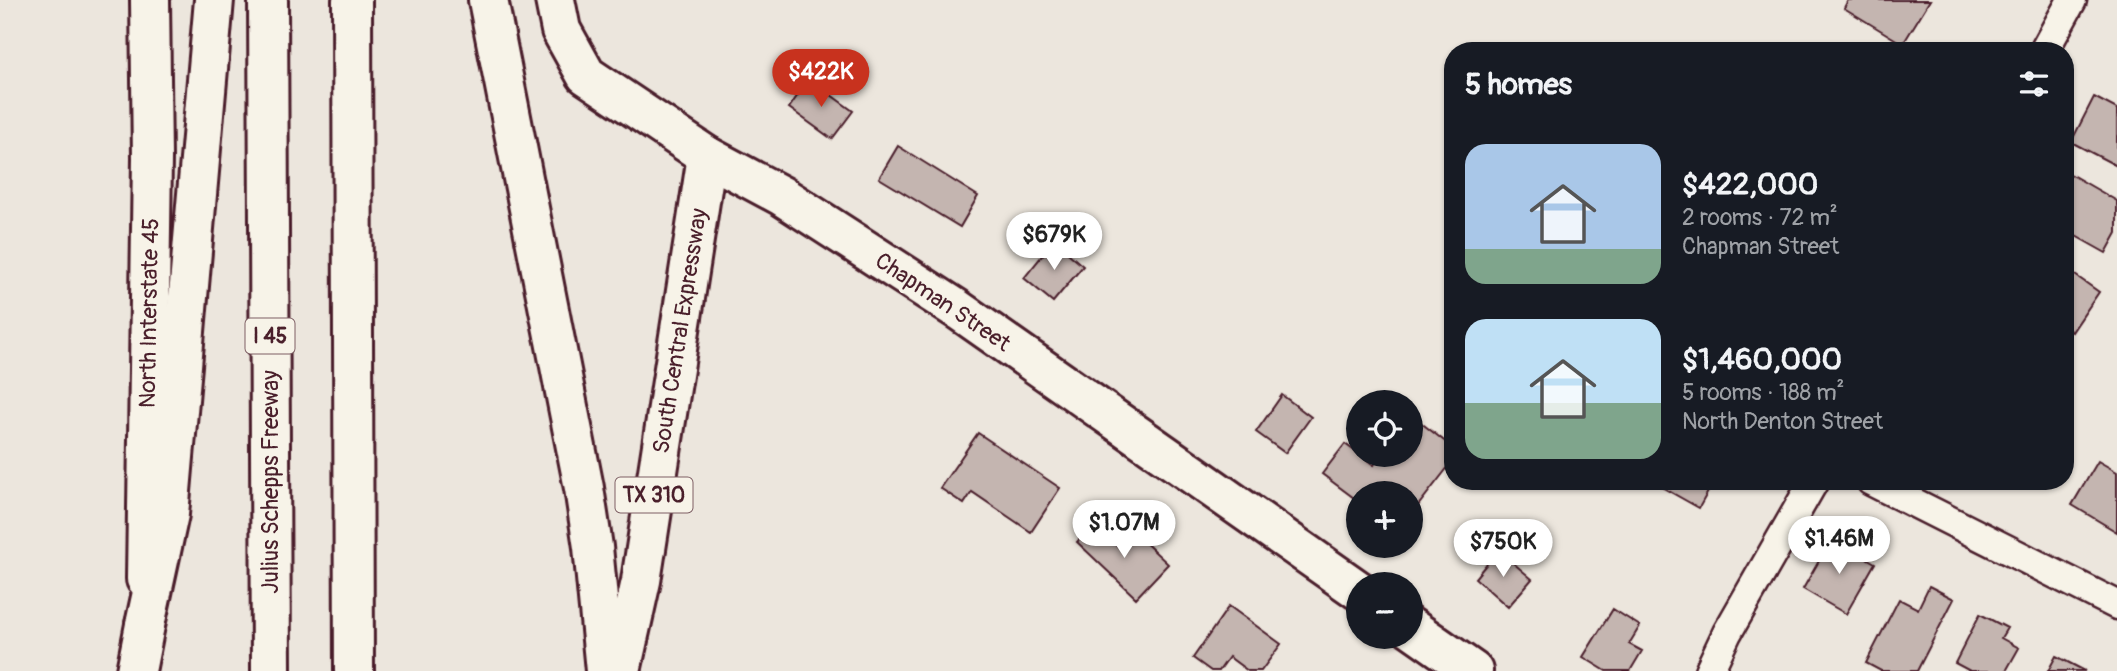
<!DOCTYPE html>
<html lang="en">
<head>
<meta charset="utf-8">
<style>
	:root { --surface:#171b24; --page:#20242c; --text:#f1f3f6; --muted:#9ea1a6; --accent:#c8321e }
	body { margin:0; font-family:Pangolin,sans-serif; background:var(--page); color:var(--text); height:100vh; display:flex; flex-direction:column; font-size:26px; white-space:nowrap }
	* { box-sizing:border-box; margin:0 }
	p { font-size:23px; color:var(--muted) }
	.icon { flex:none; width:38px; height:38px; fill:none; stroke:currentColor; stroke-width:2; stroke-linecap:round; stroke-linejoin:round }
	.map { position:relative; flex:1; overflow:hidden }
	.drawer { position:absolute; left:1444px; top:42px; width:630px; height:448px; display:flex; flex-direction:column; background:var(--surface); border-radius:28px; box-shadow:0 2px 5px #0004 }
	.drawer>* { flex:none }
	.tools { position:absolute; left:1346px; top:390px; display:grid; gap:14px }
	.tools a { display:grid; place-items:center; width:77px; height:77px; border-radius:50%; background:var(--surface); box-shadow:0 2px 5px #0004; font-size:35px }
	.price { position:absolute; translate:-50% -60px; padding:0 16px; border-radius:24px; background:#fff; color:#222; font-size:23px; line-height:46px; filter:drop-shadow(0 2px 4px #0008) }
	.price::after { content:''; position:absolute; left:50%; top:42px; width:21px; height:16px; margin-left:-10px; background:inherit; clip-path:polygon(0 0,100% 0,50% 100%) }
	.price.active { background:var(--accent); color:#fff }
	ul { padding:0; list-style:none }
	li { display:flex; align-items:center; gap:21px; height:175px; padding:0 21px }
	li span { display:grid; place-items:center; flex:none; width:196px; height:140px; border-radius:21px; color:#555 }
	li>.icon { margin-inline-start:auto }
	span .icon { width:84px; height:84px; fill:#fffc; stroke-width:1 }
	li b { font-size:30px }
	h2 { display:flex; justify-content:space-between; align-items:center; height:84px; padding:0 21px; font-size:30px }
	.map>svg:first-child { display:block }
	.building { fill:#c4b5b0; stroke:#4a1f2b; stroke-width:2 }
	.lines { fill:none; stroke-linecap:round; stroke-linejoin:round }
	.street-casing { stroke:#4a1f2b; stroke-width:33 }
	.secondary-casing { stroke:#4a1f2b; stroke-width:44 }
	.primary-casing { stroke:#4a1f2b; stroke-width:44 }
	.highway-casing { stroke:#4a1f2b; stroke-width:44 }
	.street { stroke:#f7f3e8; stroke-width:28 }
	.secondary { stroke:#f7f3e8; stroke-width:38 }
	.primary { stroke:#f7f3e8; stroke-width:38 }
	.highway { stroke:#f7f3e8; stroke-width:38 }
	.labels { text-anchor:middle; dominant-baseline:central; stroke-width:7; stroke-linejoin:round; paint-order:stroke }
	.shield { fill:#f7f3e8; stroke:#7e5f64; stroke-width:2 }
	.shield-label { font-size:21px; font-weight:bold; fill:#4a1f2b }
	.street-label { font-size:23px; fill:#4a1f2b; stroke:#f7f3e8 }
</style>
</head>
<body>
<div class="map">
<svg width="2117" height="671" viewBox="0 0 2117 671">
	<rect width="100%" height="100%" fill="#ece6dd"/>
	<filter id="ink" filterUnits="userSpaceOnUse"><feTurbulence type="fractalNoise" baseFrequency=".0143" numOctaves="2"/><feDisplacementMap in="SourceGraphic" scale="14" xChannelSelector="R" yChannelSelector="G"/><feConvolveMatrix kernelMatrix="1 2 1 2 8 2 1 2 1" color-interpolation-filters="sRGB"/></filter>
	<g filter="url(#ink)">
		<!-- building -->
		<path class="building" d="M1848,0H1930L1903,44L1844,8Z
			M809,79L853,111L832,139L789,108Z
			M2094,97L2117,109V166L2071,142Z
			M898,146L978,196L960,227L879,178Z
			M2065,171L2117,201V233L2106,253L2065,230Z
			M1054,241L1083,266L1053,302L1024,278Z
			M2065,268L2099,292L2072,332L2065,327Z
			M1282,395L1311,417L1285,453L1256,432Z
			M1411,415L1452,447V462L1410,516V494H1358V501L1322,474L1345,444L1374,465L1381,455H1410Z
			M978,433L1060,488L1031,532L972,492L964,504L940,488Z
			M2098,461L2117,472V532L2072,505Z
			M1651,481H1714L1699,508Z
			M1094,524L1122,550L1137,535L1168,564L1136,598L1077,542Z
			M1832,538L1875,563L1846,614L1803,589Z
			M1498,550L1532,579L1508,607L1475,578Z
			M1929,586L1954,599L1917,671H1881L1866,663L1899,599L1918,609Z
			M1229,606L1281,644L1261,671H1248L1229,657L1219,671H1211L1193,658Z
			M1613,609L1640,626L1629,644L1642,651L1630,671H1606L1583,657Z
			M1980,614L2007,628L2001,638L2019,648L2006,671H1970L1955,663Z
			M2056,656L2085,671H2048Z"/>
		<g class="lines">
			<!-- street casing -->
			<g class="street-casing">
				<path id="street" d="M2044,51L2072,0
					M1871,481L2117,605
					M1709,671L1727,633L1814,481"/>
			</g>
			<!-- secondary casing -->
			<g class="secondary-casing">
				<path id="secondary" d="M555,0L561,30L586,75L707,156L782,196L957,309L1358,590
					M146,579L152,158L150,0
					M1410,627L1473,671"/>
			</g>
			<!-- primary casing -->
			<g class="primary-casing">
				<path id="primary" d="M136,671L145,625
					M621,671L641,581L707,156"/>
			</g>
			<!-- highway casing -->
			<g class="highway-casing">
				<path id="highway" d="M268,0L271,671
					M352,0L354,671
					M488,0L584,488L593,547L605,671
					M145,625L169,514L214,0"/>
			</g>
			<!-- street -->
			<use href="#street" class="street"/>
			<!-- secondary -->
			<use href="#secondary" class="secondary"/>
			<!-- primary -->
			<use href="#primary" class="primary"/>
			<!-- highway -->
			<use href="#highway" class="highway"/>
		</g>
	</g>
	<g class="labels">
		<!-- shield labels -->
		<g class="shield">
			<rect x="245.5" y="318.5" width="49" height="35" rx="5"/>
			<rect x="615.5" y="477.5" width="77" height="35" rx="5"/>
		</g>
		<g class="shield-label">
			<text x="270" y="336">I 45</text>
			<text x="654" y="495">TX 310</text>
		</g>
		<!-- street labels -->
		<g class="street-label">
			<text transform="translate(943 302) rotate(34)">Chapman Street</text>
			<text transform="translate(149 313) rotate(-89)">North Interstate 45</text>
			<text transform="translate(680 331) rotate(-81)">South Central Expressway</text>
			<text transform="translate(270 482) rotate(-90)">Julius Schepps Freeway</text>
		</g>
	</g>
</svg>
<div class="tools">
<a><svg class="icon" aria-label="locate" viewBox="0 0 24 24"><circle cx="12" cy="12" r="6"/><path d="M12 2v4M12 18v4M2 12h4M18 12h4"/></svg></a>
<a>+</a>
<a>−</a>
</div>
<b class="price active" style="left:821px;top:109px">$422K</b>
<b class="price" style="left:1054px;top:272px">$679K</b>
<b class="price" style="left:1124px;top:560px">$1.07M</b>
<b class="price" style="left:1839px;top:576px">$1.46M</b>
<b class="price" style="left:1503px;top:579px">$750K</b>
<section class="drawer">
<h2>5 homes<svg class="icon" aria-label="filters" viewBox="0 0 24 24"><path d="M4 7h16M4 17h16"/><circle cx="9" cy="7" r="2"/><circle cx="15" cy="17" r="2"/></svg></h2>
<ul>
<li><span style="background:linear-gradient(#a9c7e8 75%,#7fa58c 0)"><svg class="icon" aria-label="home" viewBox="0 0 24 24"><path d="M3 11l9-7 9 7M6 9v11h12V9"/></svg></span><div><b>$422,000</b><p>2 rooms · 72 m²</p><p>Chapman Street</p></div></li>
<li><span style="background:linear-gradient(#bfe0f5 60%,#7fa58c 0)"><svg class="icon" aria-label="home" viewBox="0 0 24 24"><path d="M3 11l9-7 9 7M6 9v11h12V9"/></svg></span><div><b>$1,460,000</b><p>5 rooms · 188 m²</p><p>North Denton Street</p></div></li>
</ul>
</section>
</div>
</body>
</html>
